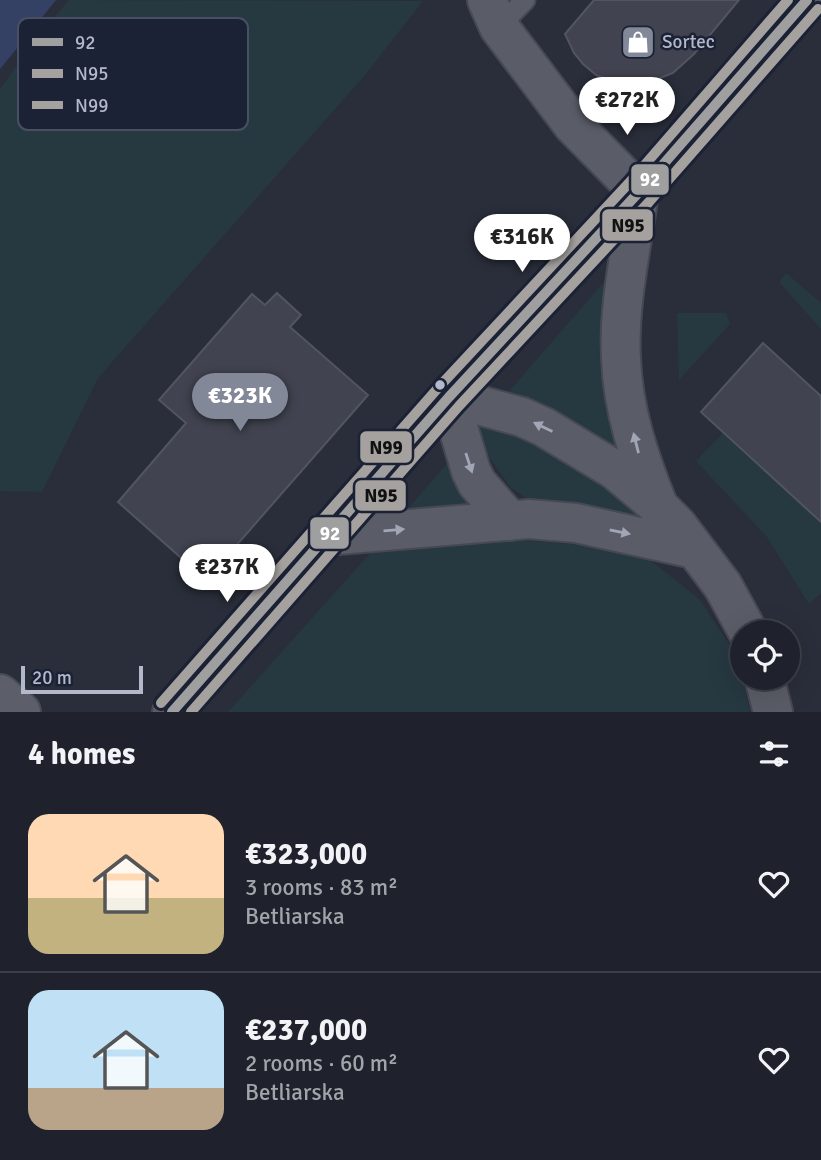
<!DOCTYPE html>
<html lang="en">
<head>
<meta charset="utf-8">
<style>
	:root { --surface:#1f222c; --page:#2c2f38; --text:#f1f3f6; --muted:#a1a4a9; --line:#3c3f48; --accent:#838898 }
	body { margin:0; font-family:Signika,sans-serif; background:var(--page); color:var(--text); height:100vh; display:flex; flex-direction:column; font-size:26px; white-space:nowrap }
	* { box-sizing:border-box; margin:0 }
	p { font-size:23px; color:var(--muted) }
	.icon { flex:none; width:38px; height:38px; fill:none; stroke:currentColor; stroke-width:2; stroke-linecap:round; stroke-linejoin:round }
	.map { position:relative; height:712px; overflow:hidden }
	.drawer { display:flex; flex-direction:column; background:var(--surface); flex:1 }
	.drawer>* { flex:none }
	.buttons { position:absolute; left:730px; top:620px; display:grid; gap:14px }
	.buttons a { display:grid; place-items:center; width:70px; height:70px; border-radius:50%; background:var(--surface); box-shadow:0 7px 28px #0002,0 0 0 2px var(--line); font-size:35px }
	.scale { position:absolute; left:21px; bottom:18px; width:122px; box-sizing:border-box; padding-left:7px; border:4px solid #b3b8cb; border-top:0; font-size:19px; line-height:24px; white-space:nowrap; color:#b3b8cb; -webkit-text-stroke:5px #1c2235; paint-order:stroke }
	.price { position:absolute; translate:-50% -60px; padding:0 16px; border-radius:24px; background:#fff; color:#222; font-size:23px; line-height:46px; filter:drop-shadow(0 2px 4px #0008) }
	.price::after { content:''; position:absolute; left:50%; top:42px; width:21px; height:16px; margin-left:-10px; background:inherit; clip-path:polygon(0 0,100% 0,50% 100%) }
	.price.selected { background:var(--accent); color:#fff }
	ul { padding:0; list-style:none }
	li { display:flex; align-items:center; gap:21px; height:175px; padding:0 28px }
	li+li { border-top:2px solid var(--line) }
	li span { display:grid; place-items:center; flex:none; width:196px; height:140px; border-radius:21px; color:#555 }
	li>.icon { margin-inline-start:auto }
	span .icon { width:84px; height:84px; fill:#fffc; stroke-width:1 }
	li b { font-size:30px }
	h2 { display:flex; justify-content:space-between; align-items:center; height:84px; padding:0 28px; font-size:30px }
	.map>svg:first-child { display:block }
	.green { fill:#263840 }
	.water { fill:#344064 }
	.building { fill:#414450; stroke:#515561; stroke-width:2 }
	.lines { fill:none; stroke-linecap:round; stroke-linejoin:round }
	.service-casing { stroke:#464953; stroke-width:23 }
	.minor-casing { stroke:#464953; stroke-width:42 }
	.tertiary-casing { stroke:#464953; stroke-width:42 }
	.primary-casing { stroke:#474b56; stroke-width:42 }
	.service { stroke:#5a5c67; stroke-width:19 }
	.minor { stroke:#5a5c67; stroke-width:38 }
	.tertiary { stroke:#5a5c67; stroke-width:38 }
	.primary { stroke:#5c5f69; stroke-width:38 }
	.bus-1-casing { stroke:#1c2235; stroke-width:16 }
	.bus-2-casing { stroke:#1c2235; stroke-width:16 }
	.bus-3-casing { stroke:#1c2235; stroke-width:16 }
	.bus-1 { stroke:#9f9f9f; stroke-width:10 }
	.bus-2 { stroke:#a4a19f; stroke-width:10 }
	.bus-3 { stroke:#a4a19f; stroke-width:10 }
	.oneway { fill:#a1a6b7 }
	.bus-dot { fill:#b3b8cb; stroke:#1c2235; stroke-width:2.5 }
	.labels { text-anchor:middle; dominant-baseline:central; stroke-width:5; stroke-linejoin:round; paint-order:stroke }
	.poi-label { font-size:19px; fill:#b3b8cb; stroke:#1c2235; text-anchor:start }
	.key { fill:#1c2235; stroke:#494f62; stroke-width:2 }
	.key-label { font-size:19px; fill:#b3b8cb }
	.line-badge { stroke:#1c2235; stroke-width:2.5 }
	.badge-label { font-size:19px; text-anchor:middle; font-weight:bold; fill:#fff }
	.pale-badge-label { font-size:19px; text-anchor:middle; font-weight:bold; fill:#111 }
</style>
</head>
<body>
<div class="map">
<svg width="821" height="712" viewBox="0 0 821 712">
	<rect width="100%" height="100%" fill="#292e3a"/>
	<!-- green -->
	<path class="green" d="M69,0L423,1L365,75L98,378L42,492L0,491V89L43,30Z
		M786,273L821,303V329L779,282Z
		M605,281L599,353L606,411L624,464L504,397Z
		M677,313H726L730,324L679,380Z
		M477,426L523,433L557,448L657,522L541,508L510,487L476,438Z
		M723,433L821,522V593L809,604L767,537L696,461Z
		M451,459L483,509L406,511Z
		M490,538L636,549L699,599L738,657L750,712H228L374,549Z"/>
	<!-- water -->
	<path class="water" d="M0,0H56L0,69Z"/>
	<!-- building -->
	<path class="building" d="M594,0H739L694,54L673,73L645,84H617L596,75L583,64L574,53L565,34Z
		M277,293L301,315L290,327L368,395L206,580L118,502L186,423L159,400L252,294L265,305Z
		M763,343L821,396V522L701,412Z"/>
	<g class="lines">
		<!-- service casing -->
		<g class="service-casing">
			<path id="service" d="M499,27L525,0"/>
		</g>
		<!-- minor casing -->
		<g class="minor-casing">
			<path id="minor" d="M487,0L499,27L573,125L639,192
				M449,397L639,192L807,0"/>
		</g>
		<!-- tertiary casing -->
		<g class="tertiary-casing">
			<path id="tertiary" d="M639,192C632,247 618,303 621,359C623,410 639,458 658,505
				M449,397L522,417L544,427L615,470L659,507L677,525L723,586L748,632
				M449,397L471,471L477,483L510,521
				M326,536L529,519L576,523L694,549
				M764,677L773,712
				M172,712L449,397"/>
		</g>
		<!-- primary casing -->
		<g class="primary-casing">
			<path id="primary" d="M0,694L21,712"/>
		</g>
		<!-- service -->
		<use href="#service" class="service"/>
		<!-- minor -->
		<use href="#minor" class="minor"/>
		<!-- tertiary -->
		<use href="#tertiary" class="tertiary"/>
		<!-- primary -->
		<use href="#primary" class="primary"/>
		<!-- bus-1 casing -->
		<g class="bus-1-casing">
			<path id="bus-1" d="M172,712L449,397L639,192L807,0"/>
		</g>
		<!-- bus-2 casing -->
		<g class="bus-2-casing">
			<path id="bus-2" d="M191,712L459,406L649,202L818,9"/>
		</g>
		<!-- bus-3 casing -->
		<g class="bus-3-casing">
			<path id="bus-3" d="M161,703L438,388L629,183L788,0"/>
		</g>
		<!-- bus-1 -->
		<use href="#bus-1" class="bus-1"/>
		<!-- bus-2 -->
		<use href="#bus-2" class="bus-2"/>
		<!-- bus-3 -->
		<use href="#bus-3" class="bus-3"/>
	</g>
	<!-- one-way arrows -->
	<defs><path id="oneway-solid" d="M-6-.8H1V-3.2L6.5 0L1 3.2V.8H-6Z" transform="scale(1.75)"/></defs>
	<g class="oneway">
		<use href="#oneway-solid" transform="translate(543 427) rotate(-154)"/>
		<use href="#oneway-solid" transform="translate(636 443) rotate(-104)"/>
		<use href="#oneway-solid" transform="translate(469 463) rotate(72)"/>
		<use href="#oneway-solid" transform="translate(394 530) rotate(-5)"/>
		<use href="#oneway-solid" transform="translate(620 532) rotate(12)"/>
	</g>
	<!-- icons -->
	<defs>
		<g id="shop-square" transform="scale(1.75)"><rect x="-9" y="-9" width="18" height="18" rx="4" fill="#838898" stroke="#1c2235"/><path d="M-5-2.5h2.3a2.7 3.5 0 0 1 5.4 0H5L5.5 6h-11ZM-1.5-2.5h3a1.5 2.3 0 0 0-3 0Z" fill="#fff"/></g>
	</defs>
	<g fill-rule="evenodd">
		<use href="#shop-square" x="638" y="42"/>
	</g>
	<!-- markers -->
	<circle class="bus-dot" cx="440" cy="385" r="6"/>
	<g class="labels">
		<!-- poi labels -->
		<g class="poi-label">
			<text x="662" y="42">Sortec</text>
		</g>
	</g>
	<!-- legend -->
	<rect x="18" y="18" width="230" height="112" rx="10" class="key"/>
	<rect x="32" y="38" width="31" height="8" fill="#9f9f9f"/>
	<rect x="32" y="69" width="31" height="9" fill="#a4a19f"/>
	<rect x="32" y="101" width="31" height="8" fill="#a4a19f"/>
	<g class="key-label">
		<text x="75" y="49">92</text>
		<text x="75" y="80">N95</text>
		<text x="75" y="112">N99</text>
	</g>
	<g class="line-badge">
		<rect x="630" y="163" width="40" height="33" rx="7" fill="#9f9f9f"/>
		<rect x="601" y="208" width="53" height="34" rx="7" fill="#a4a19f"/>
		<rect x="359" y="430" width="54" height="34" rx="7" fill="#a4a19f"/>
		<rect x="354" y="479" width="53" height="33" rx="7" fill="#a4a19f"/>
		<rect x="309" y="516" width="41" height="34" rx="7" fill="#9f9f9f"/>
	</g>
	<g class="badge-label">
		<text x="650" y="186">92</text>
		<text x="330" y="540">92</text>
	</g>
	<g class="pale-badge-label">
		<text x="628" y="232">N95</text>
		<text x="386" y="454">N99</text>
		<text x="381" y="502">N95</text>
	</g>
</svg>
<div class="buttons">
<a><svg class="icon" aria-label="locate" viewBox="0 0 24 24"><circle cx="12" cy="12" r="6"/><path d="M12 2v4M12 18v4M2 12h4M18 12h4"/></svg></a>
</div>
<div class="scale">20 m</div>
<b class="price" style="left:627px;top:137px">€272K</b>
<b class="price" style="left:522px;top:274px">€316K</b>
<b class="price selected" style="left:240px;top:433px">€323K</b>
<b class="price" style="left:227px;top:604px">€237K</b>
</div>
<section class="drawer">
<h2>4 homes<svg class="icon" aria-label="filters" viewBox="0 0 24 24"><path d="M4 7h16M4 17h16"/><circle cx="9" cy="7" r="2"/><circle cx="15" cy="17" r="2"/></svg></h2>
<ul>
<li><span style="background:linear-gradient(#ffd9b3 60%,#c2b280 0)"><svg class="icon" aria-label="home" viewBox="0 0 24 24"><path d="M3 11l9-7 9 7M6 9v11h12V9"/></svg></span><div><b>€323,000</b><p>3 rooms · 83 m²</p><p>Betliarska</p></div><svg class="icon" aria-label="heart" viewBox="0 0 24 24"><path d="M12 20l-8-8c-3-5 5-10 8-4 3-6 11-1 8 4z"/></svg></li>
<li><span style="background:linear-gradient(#bfe0f5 70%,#b9a48a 0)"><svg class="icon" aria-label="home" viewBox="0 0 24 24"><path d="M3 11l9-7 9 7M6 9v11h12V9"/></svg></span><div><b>€237,000</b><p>2 rooms · 60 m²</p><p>Betliarska</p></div><svg class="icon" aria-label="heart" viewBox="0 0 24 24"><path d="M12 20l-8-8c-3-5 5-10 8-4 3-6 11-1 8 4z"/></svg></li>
</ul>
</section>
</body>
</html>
